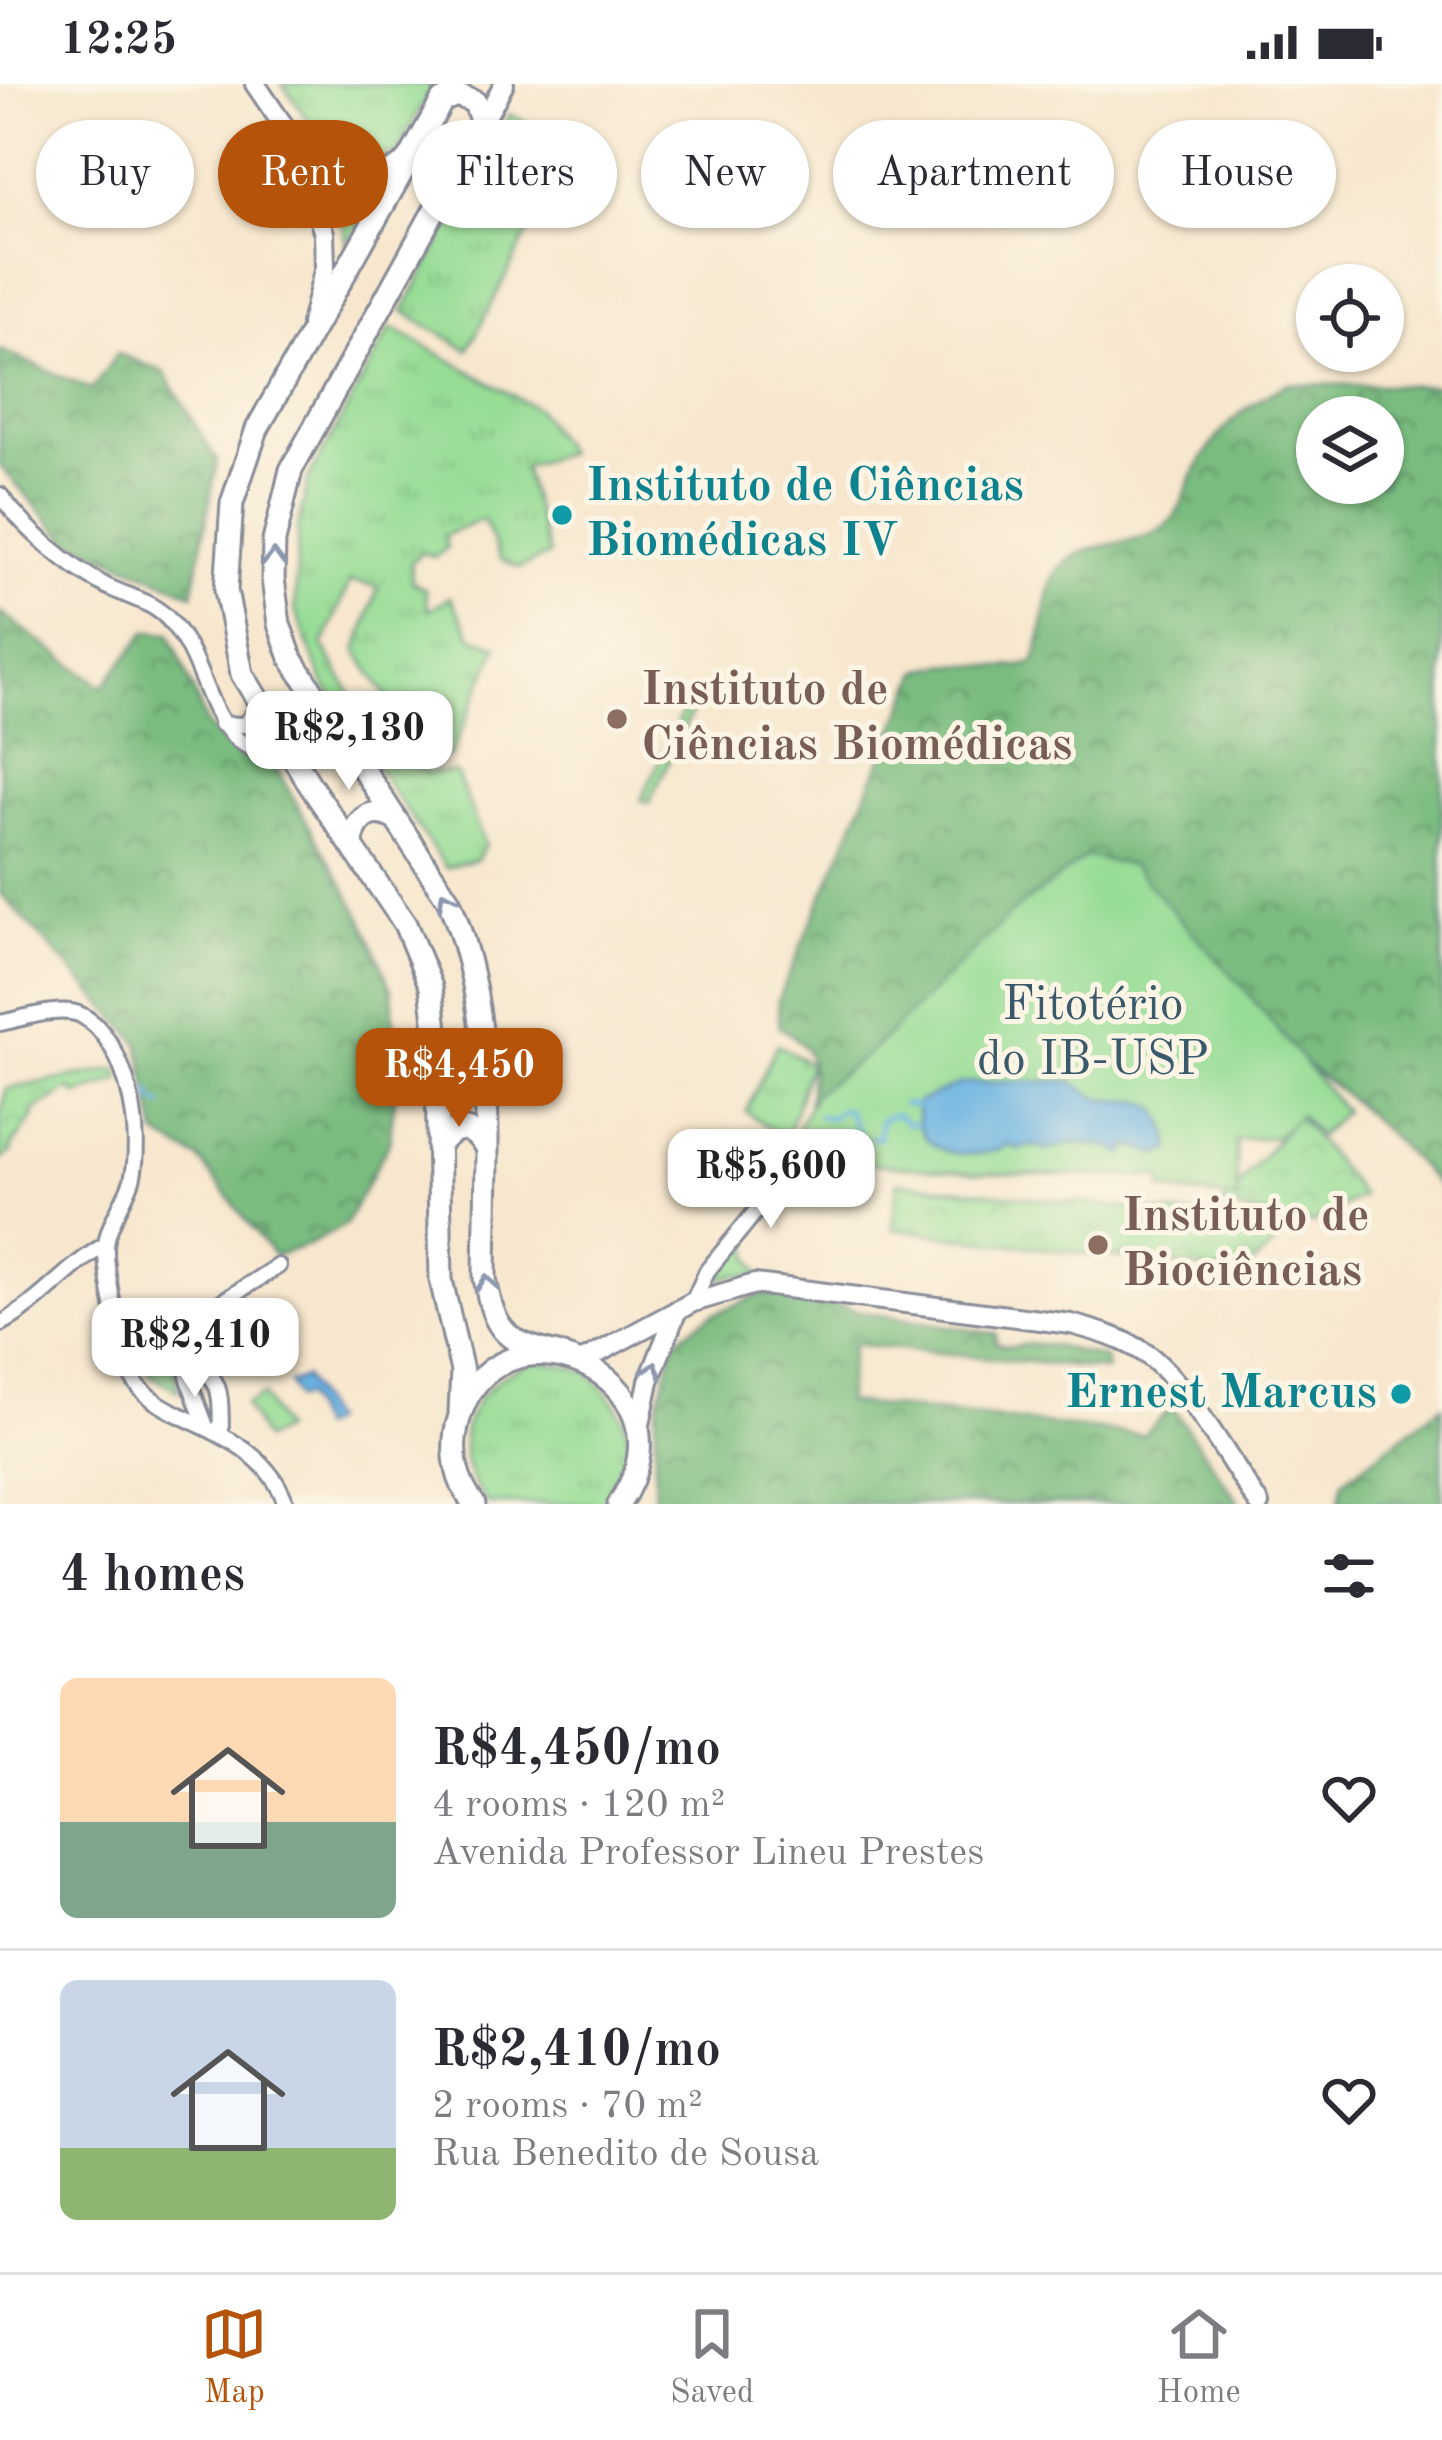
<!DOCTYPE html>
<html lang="en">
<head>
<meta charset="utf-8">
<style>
	:root { --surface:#fff; --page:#f2f2f3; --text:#2b2b33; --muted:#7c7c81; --line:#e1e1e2; --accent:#b45309 }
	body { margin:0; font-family:"Old Standard TT",serif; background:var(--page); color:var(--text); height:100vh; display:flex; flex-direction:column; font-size:45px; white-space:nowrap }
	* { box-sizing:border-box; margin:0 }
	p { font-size:39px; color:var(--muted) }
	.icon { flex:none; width:66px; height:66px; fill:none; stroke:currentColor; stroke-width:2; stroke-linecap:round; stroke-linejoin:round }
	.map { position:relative; height:1420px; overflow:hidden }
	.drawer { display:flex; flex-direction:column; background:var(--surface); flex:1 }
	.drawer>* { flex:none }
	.hud { position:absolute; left:36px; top:36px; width:1371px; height:108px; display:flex; gap:24px }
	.buttons { position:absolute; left:1296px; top:180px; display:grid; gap:24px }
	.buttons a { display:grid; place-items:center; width:108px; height:108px; border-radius:50%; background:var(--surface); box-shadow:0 3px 9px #0004; font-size:60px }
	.price { position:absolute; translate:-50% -102px; padding:0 27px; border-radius:24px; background:#fff; color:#222; font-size:39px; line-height:78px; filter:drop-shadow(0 3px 6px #0008) }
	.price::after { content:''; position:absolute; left:50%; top:72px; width:36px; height:27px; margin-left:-18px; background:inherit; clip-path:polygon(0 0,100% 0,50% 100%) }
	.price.active { background:var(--accent); color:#fff }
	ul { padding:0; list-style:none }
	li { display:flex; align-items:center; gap:36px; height:300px; padding:0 60px }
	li+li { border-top:3px solid var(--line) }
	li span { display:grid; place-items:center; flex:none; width:336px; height:240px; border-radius:18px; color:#555 }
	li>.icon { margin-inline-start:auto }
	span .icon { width:144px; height:144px; fill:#fffc; stroke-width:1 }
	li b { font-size:51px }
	h2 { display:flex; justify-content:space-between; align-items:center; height:144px; padding:0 60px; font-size:51px }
	.pill { padding:0 42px; border-radius:54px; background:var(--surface); box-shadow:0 3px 9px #0004; font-size:42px; line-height:108px }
	.pill.active { background:var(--accent); color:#fff }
	.status { display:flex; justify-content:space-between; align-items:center; height:84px; padding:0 60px; background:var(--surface); direction:ltr }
	.status svg { height:33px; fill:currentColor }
	.menu { display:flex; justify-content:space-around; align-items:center; height:168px; border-top:3px solid var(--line); background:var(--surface); font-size:33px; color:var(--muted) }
	.menu a { display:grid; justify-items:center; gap:6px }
	.menu .active { color:var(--accent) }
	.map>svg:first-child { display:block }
	.grass { fill:url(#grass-tufts); stroke:#5a867a; stroke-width:3 }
	.forest { fill:url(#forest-crowns); stroke:#4a766e; stroke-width:3; fill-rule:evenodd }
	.park { fill:url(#park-crowns); stroke:#5a867a; stroke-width:3 }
	.garden { fill:#98dd96; stroke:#5a867a; stroke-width:3 }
	.water { fill:#69b2e1; stroke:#4270a0; stroke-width:3 }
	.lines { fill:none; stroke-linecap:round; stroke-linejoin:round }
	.stream { stroke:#69b2e1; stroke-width:4.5 }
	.minor-casing { stroke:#898b96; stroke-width:20 }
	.tertiary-casing { stroke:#898b96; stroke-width:24 }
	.secondary-casing { stroke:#898b96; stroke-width:27 }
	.minor { stroke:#fff; stroke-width:14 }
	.tertiary { stroke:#fff; stroke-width:18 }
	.secondary { stroke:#fff; stroke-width:21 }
	.oneway { stroke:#8d97ae }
	.culture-dot { fill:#0f9aa8; stroke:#fcf5e5; stroke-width:4.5 }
	.education-dot { fill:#8d6e63; stroke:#fcf5e5; stroke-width:4.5 }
	.labels { text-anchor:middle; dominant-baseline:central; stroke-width:10; stroke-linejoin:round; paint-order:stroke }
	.culture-label { font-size:48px; font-weight:bold; fill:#0d838f; stroke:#fcf5e5; text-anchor:start }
	.education-label { font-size:48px; font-weight:bold; fill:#785e54; stroke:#fcf5e5; text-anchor:start }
	.park-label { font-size:48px; fill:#3a5a6c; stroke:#fcf5e5 }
</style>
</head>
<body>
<div class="status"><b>12:25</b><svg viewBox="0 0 49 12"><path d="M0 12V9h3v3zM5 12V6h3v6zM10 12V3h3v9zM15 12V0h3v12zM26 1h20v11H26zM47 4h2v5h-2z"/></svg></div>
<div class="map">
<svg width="1442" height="1420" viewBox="0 0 1442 1420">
	<defs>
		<pattern id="grass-tufts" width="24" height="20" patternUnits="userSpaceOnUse" patternTransform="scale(3)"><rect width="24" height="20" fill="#98dd96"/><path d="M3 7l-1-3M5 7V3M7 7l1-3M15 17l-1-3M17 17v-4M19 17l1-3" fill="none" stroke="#82be84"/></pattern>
		<pattern id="forest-crowns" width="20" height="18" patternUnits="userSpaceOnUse" patternTransform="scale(3)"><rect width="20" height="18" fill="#7abc7f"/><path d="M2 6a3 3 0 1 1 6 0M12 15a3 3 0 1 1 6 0" fill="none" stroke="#63996b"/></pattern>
		<pattern id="park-crowns" width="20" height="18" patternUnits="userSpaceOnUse" patternTransform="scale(3)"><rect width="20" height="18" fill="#98dd96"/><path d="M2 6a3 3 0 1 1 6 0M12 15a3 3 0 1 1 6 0" fill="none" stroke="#82be84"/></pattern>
	</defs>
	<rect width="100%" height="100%" fill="#fcf5e5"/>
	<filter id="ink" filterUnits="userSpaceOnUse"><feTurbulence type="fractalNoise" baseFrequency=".00833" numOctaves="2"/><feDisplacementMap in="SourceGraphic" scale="24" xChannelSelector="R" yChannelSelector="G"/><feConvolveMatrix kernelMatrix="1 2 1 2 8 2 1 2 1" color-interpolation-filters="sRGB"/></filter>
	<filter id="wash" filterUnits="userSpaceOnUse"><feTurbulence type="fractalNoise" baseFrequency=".004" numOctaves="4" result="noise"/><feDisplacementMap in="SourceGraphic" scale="48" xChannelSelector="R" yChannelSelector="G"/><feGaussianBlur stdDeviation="2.7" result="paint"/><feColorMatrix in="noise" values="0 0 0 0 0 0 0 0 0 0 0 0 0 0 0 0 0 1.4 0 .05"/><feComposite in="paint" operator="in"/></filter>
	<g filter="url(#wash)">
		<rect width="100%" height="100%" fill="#f7e7ce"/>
		<!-- grass -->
		<path class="grass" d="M282,0H433L396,71H335Z
			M510,30L573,61L468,266L403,227Z
			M335,106L373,116L347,161Z
			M391,243L537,325L566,368L523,384L549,471L519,484L500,475L483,435L444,452L447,464L435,473L422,468L411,479L412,498L425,505L428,526L450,513L472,553L498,562L450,672L427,674L357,567L378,503L350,497L323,562L380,659L427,689L456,688L485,761L478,775L446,784L360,659L322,596L295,525L298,443L308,396Z
			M777,960L810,980L786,1055L746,1028Z
			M749,1154L751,1174L761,1193L735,1191L710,1197Z
			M536,1277C551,1280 571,1281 584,1287C592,1290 599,1300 605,1307C639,1344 635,1382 605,1420H488C439,1363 469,1296 536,1277Z"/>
		<!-- forest -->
		<path class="forest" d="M0,266L92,306L117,269L164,288L217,377L193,510L66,455L0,382Z
			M1287,300L1442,302V1106C1388,1046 1338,1000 1269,956L808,1027C811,985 821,966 779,943L778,916L919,588C957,570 995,591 1034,579C1046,553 1043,499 1061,482C1090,453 1142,466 1171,437C1181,427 1185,409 1191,396C1214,350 1241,322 1287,300ZM1317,333H1383V399H1317Z
			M0,528L103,603L147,547L170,549L207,641L233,667L273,679L360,830L392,906L397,999L389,1058L345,1141L310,1160L274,1172L199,1075L157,1051L139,959L0,809Z
			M761,1210L812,1211L857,1227L996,1250V1259C1012,1265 1020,1260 1035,1260C1058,1261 1083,1269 1105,1274L1107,1286L853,1260L846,1318L1143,1351L1172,1323L1240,1420H654L656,1328L675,1256L711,1231Z
			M1442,1322V1420H1339L1343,1397Z"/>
		<!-- park -->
		<path class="park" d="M117,985L121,996L77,1011L70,1005L32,1028L34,1032L10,1065L12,1067L0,1077V1038L6,1005Z
			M1297,1031L1362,1111L1312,1140L1221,1123Z
			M897,1098L1293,1143L1243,1190L893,1145Z
			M135,1232L151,1241L176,1245L172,1265L178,1307L150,1291Z"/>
		<!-- garden -->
		<path class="garden" d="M684,624L692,628L649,719L641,716Z
			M1086,773L1131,781L1246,907L1344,1027L1319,1052L1300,1031L1276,1053L1236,1056L1237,1115L1163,1106L1160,1093L977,1089L807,1074L798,1043L815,1009L868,970L1016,825Z
			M263,1311L282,1346L264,1356L245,1321Z"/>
		<!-- water -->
		<path class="water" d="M1073,997C1118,1043 1160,982 1171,1066L1157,1071L1128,1061L1124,1071L1114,1063L1071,1059L1049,1066L1034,1061L1019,1065L1010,1061C972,1079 909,1073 918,1018L961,999Z
			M304,1293L330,1338L319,1344L304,1312L296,1315L289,1299Z"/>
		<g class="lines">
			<!-- stream -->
			<path class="stream" d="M150,1006L152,1015L162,1021
				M904,1020L918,1022
				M819,1032L830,1034L841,1025L847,1026L858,1048
				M871,1053L879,1054L881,1036L895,1030L909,1040H917"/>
		</g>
	</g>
	<g filter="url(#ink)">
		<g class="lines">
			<!-- minor casing -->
			<g class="minor-casing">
				<path id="minor" d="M0,411C26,446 68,482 106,502C128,513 155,518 171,538C217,592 201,670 293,674
					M221,640L244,641L255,629L257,617
					M0,939C22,935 60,921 81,931C128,955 144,1051 132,1096C125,1118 106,1142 106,1164C105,1188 121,1267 130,1289C154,1343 258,1338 286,1420
					M693,1218L707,1187L784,1093L795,1086L855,1091
					M0,1240C40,1220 66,1183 105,1161
					M185,1273C224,1294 220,1308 221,1349
					M205,1340C194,1309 171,1266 195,1235L278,1182"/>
			</g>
			<!-- tertiary casing -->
			<g class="tertiary-casing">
				<path id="tertiary" d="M255,0C294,55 331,132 408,75
					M482,40L504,0
					M293,60L324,149L325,183L311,240
					M583,1277L693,1218L755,1200L1071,1240C1097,1247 1126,1255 1148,1271C1187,1300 1230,1378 1259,1420
					M639,1345L649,1297L677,1226"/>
			</g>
			<!-- secondary casing -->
			<g class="secondary-casing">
				<path id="secondary" d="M352,762C353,738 369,721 393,734
					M438,992L445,1010L462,1018L478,1008L483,996
					M438,1062C454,1041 469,1039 485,1062
					M460,1328L462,1287L441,1196L436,945L431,903L405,840L310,701L242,590L226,506L232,419L257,345L442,17L456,11L475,18L482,40L291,386L274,457L273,495L279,540L291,574L449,817C498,936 486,1067 485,1194C495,1251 506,1258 561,1271
					M474,1420C456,1398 451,1369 457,1342C489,1201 706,1291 619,1420"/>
			</g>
			<!-- minor -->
			<use href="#minor" class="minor"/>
			<!-- tertiary -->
			<use href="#tertiary" class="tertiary"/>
			<!-- secondary -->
			<use href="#secondary" class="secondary"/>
		</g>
		<!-- one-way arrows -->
		<defs><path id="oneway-chevron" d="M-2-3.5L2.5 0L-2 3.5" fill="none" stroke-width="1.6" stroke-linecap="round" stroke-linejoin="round" transform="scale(3)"/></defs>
		<g class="oneway">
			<use href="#oneway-chevron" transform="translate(274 474) rotate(-88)"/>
			<use href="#oneway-chevron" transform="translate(446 815) rotate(-118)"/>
			<use href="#oneway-chevron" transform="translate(487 1199) rotate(-96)"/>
			<use href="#oneway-chevron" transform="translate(653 1286) rotate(-72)"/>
		</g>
	</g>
	<!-- markers -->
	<g class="culture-dot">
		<circle cx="562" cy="431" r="12"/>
		<circle cx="1401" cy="1310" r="12"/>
	</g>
	<g class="education-dot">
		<circle cx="617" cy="635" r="12"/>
		<circle cx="1098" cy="1161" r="12"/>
	</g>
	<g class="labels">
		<!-- culture labels -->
		<g class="culture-label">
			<text x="586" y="403">Instituto de Ciências<tspan x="586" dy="55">Biomédicas IV</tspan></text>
			<text x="1377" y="1310" text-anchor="end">Ernest Marcus</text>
		</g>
		<!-- education labels -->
		<g class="education-label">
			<text x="641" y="607">Instituto de<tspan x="641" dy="55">Ciências Biomédicas</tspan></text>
			<text x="1122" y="1133">Instituto de<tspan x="1122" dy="55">Biociências</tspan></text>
		</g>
		<!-- park labels -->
		<g class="park-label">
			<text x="1093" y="922">Fitotério<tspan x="1093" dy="55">do IB-USP</tspan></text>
		</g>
	</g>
</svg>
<div class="buttons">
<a><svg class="icon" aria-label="locate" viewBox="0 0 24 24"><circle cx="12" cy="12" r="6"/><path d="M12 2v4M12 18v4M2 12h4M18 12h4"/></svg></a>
<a><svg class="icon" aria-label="layers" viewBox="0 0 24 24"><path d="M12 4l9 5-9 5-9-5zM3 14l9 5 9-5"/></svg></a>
</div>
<b class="price" style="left:349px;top:709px">R$2,130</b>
<b class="price active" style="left:459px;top:1046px">R$4,450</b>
<b class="price" style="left:771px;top:1147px">R$5,600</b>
<b class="price" style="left:195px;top:1316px">R$2,410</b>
<div class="hud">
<a class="pill">Buy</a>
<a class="pill active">Rent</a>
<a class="pill">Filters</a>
<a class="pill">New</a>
<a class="pill">Apartment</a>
<a class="pill">House</a>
</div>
</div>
<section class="drawer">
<h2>4 homes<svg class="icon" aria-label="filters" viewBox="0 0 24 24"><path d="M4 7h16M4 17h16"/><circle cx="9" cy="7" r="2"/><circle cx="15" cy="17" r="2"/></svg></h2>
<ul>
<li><span style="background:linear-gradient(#ffd9b3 60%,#7fa58c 0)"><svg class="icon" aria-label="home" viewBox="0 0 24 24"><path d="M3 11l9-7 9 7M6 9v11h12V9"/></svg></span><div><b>R$4,450/mo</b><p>4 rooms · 120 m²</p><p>Avenida Professor Lineu Prestes</p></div><svg class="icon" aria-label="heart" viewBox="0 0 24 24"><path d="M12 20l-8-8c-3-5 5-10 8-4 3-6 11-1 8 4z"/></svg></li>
<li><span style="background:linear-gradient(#c9d6e8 70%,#8fb573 0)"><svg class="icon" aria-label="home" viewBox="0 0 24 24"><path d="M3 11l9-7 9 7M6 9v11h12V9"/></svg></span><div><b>R$2,410/mo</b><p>2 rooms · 70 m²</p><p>Rua Benedito de Sousa</p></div><svg class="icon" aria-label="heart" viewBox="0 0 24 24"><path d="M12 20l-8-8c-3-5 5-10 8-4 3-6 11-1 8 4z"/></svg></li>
</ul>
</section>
<nav class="menu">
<a class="active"><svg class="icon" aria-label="map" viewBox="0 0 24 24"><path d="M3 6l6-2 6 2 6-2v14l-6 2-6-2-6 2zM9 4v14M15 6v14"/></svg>Map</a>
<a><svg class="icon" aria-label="saved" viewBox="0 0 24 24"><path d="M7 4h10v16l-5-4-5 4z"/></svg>Saved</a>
<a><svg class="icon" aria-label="home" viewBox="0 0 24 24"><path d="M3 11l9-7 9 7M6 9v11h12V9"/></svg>Home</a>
</nav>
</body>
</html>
